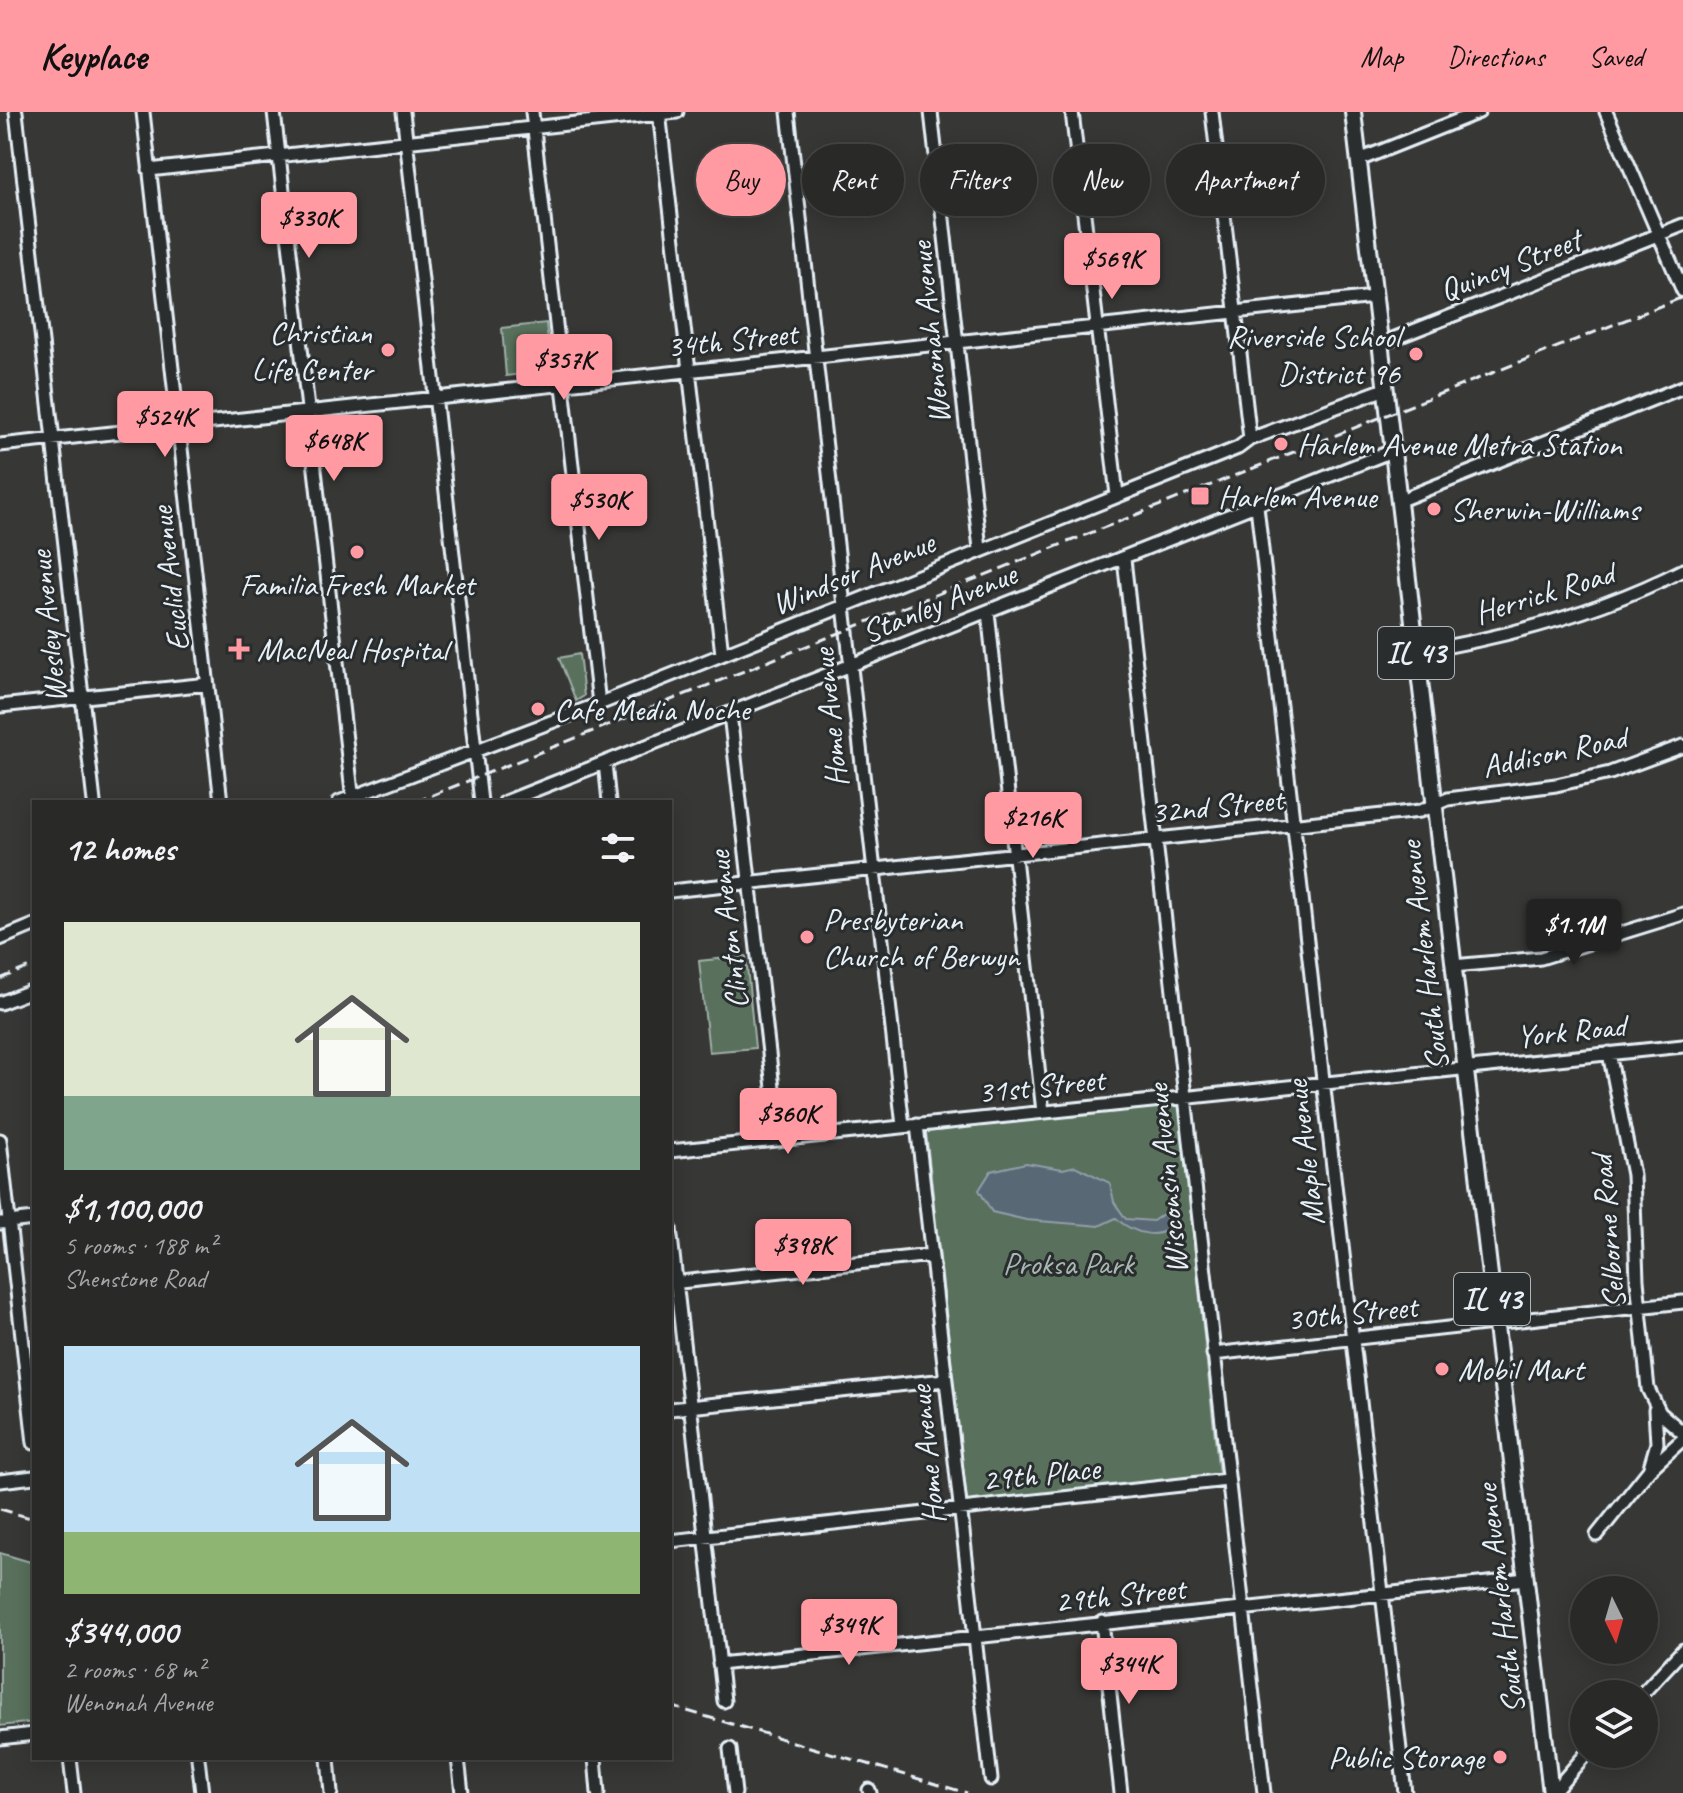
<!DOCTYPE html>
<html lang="en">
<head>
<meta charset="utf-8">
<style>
	:root { --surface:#292928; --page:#313130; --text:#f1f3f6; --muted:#a5a6a8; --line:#454545; --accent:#ff9aa2 }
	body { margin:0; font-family:Caveat,sans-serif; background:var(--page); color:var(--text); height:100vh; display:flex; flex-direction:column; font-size:30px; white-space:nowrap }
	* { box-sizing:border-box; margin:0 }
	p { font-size:26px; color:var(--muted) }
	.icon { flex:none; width:44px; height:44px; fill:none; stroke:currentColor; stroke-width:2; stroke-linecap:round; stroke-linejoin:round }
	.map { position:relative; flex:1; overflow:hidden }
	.details { position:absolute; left:32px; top:688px; width:640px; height:960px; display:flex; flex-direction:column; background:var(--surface); border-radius:0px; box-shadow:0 4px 20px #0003,0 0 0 2px var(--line) }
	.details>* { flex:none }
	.guide { position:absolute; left:696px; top:32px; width:760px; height:72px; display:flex; gap:16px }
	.needle { width:52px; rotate:175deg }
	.tools { position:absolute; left:1570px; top:1464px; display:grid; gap:16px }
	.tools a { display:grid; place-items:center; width:88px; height:88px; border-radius:50%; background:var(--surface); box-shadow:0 4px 20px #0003,0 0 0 2px var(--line); font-size:40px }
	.price { position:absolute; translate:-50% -68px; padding:0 18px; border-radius:8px; background:var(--accent); color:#111; font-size:26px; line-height:52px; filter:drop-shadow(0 2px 4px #0008) }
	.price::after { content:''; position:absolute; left:50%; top:48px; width:24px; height:18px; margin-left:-12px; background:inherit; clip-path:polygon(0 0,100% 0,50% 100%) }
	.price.on { background:#222; color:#fff }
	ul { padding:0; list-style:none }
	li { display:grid; align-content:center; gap:16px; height:424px; padding:0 32px }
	li span { display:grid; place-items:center; height:248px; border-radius:0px; color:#555 }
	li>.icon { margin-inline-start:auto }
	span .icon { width:144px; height:144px; fill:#fffc; stroke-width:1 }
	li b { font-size:34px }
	h2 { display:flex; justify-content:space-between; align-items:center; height:96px; padding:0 32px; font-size:34px }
	.chip { padding:0 28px; border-radius:36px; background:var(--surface); box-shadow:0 4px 20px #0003,0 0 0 2px var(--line); font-size:28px; line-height:72px }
	.chip.on { background:var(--accent); color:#111 }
	header { display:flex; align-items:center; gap:48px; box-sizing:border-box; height:112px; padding:0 40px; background:var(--accent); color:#111 }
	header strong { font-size:38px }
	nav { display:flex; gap:44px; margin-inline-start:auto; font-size:28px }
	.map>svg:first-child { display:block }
	.green { fill:#59705c; stroke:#a0b0aa; stroke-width:2 }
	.water { fill:#596775; stroke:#929ea9; stroke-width:2 }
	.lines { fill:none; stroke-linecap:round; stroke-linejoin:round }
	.minor-casing { stroke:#e8f1f8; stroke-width:17 }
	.major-casing { stroke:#e8f1f8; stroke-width:20 }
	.minor { stroke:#2a2d2e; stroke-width:11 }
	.major { stroke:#2a2d2e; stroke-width:14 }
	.rail { stroke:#e8f1f8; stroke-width:3; stroke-dasharray:12 6; stroke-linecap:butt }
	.poi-dot { fill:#ff9aa2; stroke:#2a2d2e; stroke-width:3 }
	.labels { text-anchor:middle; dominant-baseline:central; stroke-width:6; stroke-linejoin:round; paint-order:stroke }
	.shield { fill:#2a2d2e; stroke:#afb6bb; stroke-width:2 }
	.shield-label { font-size:30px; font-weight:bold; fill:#e8f1f8 }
	.street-label { font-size:32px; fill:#e8f1f8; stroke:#2a2d2e }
	.poi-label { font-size:32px; fill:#e8f1f8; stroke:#2a2d2e; text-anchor:start }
	.park-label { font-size:32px; fill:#a8b7b2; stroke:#2a2d2e }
</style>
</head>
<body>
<header>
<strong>Keyplace</strong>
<nav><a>Map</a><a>Directions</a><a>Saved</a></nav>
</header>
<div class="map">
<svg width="1683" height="1681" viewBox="0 0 1683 1681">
	<rect width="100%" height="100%" fill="#373735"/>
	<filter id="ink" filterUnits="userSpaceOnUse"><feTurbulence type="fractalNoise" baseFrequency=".0125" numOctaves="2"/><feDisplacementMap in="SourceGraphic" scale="16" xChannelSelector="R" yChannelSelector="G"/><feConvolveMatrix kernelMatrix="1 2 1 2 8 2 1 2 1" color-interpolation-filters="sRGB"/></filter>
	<g filter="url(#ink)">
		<!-- green -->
		<path class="green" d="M546,211L551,259L506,264L502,216Z
			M579,542L584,584L576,589L559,546Z
			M746,844L755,936L709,940L699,849Z
			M1179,992L1219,1363L967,1390L926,1020Z
			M0,1441L34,1451V1610L0,1614Z"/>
		<!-- water -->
		<path class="water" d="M1026,1051L1063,1057L1075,1054L1110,1071L1114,1090L1126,1107L1153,1109L1166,1100L1177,1105C1165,1133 1131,1121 1116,1106L1099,1114L1089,1113L1026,1108L992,1100L979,1078L991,1059Z"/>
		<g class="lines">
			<!-- minor casing -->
			<g class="minor-casing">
				<path id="minor" d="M16,0L94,690
					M143,0L221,690
					M274,0L353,689
					M403,0L481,690
					M532,0L599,592
					M659,0L722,542
					M788,0L903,1014
					M931,0L980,437
					M1072,0L1117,383
					M1212,0L1250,327
					M1606,0L1683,179
					M1359,48L1479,0
					M149,58L677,0
					M1380,232L1683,113
					M0,333L1374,185
					M1398,389L1683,275
					M1257,394L1405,1681
					M1124,447L1264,1681
					M988,500L1043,1000
					M1416,540C1509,525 1598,501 1683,458
					M0,594L208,572
					M730,602L779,1028
					M605,651L609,690
					M339,690L599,592L1238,336L1250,327L1385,277
					M505,690L1392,339
					M670,779L1420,699L1448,687L1556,673L1610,661L1683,634
					M0,827L34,813
					M1453,854L1541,846L1683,802
					M0,891L34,878
					M1609,941L1633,1063L1637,1168L1648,1277L1660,1301L1683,1321
					M917,1013L991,1667
					M0,1028L34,1331
					M670,1039L1683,934
					M0,1111L34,1107
					M670,1116L724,1589
					M671,1171L931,1143
					M1213,1242L1683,1190
					M670,1297L945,1268
					M1650,1355L1657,1331L1655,1298
					M0,1369L34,1365
					M1597,1423L1649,1358L1683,1327
					M670,1429L1227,1368
					M1102,1510L1121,1681
					M719,1552L1526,1467
					M1642,1582L1683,1538
					M0,1626L34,1622
					M730,1637L735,1681
					M70,1646L74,1681
					M198,1646L202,1681
					M328,1646L331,1681
					M458,1646L462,1681
					M595,1646L598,1681
					M869,1678L870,1681
					M1552,1681L1586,1642"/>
			</g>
			<!-- major casing -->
			<g class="major-casing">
				<path id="major" d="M1353,0L1551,1681"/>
			</g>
			<!-- minor -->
			<use href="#minor" class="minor"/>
			<!-- major -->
			<use href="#major" class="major"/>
			<!-- rail -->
			<path class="rail" d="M415,690L1683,185
				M0,867L34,853
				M0,1397L34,1407
				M670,1594L967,1681"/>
		</g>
	</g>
	<!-- markers -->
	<g class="poi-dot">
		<circle cx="388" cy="238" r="8"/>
		<circle cx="1416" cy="242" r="8"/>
		<circle cx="1281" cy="332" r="8"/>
		<rect x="1190" y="374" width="20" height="20" rx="4"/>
		<circle cx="1434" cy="397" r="8"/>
		<circle cx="357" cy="440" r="8"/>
		<path d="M235 525h8v8h8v8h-8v8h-8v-8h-8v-8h8z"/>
		<circle cx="538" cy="597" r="8"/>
		<circle cx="807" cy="825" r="8"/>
		<circle cx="1442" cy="1257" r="8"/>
		<circle cx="1500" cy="1645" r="8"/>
	</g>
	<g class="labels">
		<!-- shield labels -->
		<g class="shield">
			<rect x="1378" y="515" width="76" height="52" rx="6"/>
			<rect x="1454" y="1161" width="76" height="52" rx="6"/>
		</g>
		<g class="shield-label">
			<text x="1416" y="541">IL 43</text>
			<text x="1492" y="1187">IL 43</text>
		</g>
		<!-- street labels -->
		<g class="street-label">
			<text transform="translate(1510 153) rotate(-21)">Quincy Street</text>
			<text transform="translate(930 221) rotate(-96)">Wenonah Avenue</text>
			<text transform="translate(732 228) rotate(-6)">34th Street</text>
			<text transform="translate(853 461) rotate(-22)">Windsor Avenue</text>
			<text transform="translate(170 467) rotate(-97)">Euclid Avenue</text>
			<text transform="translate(1544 481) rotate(-17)">Herrick Road</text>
			<text transform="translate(939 491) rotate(-22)">Stanley Avenue</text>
			<text transform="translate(48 515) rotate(-96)">Wesley Avenue</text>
			<text transform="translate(830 606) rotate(-96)">Home Avenue</text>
			<text transform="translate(1554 640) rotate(-12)">Addison Road</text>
			<text transform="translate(1217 694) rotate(-6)">32nd Street</text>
			<text transform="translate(728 818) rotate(-97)">Clinton Avenue</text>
			<text transform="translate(1424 844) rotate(-97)">South Harlem Avenue</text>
			<text transform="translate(1571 919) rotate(-6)">York Road</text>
			<text transform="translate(1041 974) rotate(-6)">31st Street</text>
			<text transform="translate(1305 1041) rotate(-97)">Maple Avenue</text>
			<text transform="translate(1167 1067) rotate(-96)">Wisconsin Avenue</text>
			<text transform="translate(1608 1120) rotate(-95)">Selborne Road</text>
			<text transform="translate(1352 1201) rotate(-6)">30th Street</text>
			<text transform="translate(927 1343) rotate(-96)">Home Avenue</text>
			<text transform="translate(1041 1362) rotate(-6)">29th Place</text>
			<text transform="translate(1120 1483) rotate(-6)">29th Street</text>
			<text transform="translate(1500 1487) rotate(-97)">South Harlem Avenue</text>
		</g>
		<!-- poi labels -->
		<g class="poi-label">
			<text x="372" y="220" text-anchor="end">Christian<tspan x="372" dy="37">Life Center</tspan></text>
			<text x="1400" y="224" text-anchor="end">Riverside School<tspan x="1400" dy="37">District 96</tspan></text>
			<text x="1297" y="332">Harlem Avenue Metra Station</text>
			<text x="1218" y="384">Harlem Avenue</text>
			<text x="1450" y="397">Sherwin-Williams</text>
			<text x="357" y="472" text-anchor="middle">Familia Fresh Market</text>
			<text x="257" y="537">MacNeal Hospital</text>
			<text x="554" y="597">Cafe Media Noche</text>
			<text x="823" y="807">Presbyterian<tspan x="823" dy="37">Church of Berwyn</tspan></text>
			<text x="1458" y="1257">Mobil Mart</text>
			<text x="1484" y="1645" text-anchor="end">Public Storage</text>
		</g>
		<!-- park labels -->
		<g class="park-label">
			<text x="1068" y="1151">Proksa Park</text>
		</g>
	</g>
</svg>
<div class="tools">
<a><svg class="needle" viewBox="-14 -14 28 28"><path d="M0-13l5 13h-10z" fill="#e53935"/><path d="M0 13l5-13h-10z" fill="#a5a6a8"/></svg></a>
<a><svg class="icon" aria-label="layers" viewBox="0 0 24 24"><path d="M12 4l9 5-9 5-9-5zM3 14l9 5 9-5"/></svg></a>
</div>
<b class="price" style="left:309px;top:148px">$330K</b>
<b class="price" style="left:1112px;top:189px">$569K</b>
<b class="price" style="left:564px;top:290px">$357K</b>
<b class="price" style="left:165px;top:347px">$524K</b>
<b class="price" style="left:334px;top:371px">$648K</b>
<b class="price" style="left:599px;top:430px">$530K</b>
<b class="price" style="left:1033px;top:748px">$216K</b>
<b class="price on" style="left:1574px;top:855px">$1.1M</b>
<b class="price" style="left:788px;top:1044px">$360K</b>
<b class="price" style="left:803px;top:1175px">$398K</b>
<b class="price" style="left:849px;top:1555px">$349K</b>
<b class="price" style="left:1129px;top:1594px">$344K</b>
<div class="guide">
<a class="chip on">Buy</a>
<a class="chip">Rent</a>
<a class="chip">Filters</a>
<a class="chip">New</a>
<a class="chip">Apartment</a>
</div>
<section class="details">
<h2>12 homes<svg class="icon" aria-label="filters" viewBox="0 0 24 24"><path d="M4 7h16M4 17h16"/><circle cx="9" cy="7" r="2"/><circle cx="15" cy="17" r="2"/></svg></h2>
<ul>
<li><span style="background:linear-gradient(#dfe7d0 70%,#7fa58c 0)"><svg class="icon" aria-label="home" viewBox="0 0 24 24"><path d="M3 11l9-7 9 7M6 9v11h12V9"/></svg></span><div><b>$1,100,000</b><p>5 rooms · 188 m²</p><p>Shenstone Road</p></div></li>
<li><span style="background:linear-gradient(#bfe0f5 75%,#8fb573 0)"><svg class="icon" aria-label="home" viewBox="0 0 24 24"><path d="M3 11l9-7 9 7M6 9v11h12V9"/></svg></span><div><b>$344,000</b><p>2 rooms · 68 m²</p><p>Wenonah Avenue</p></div></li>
</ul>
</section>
</div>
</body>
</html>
